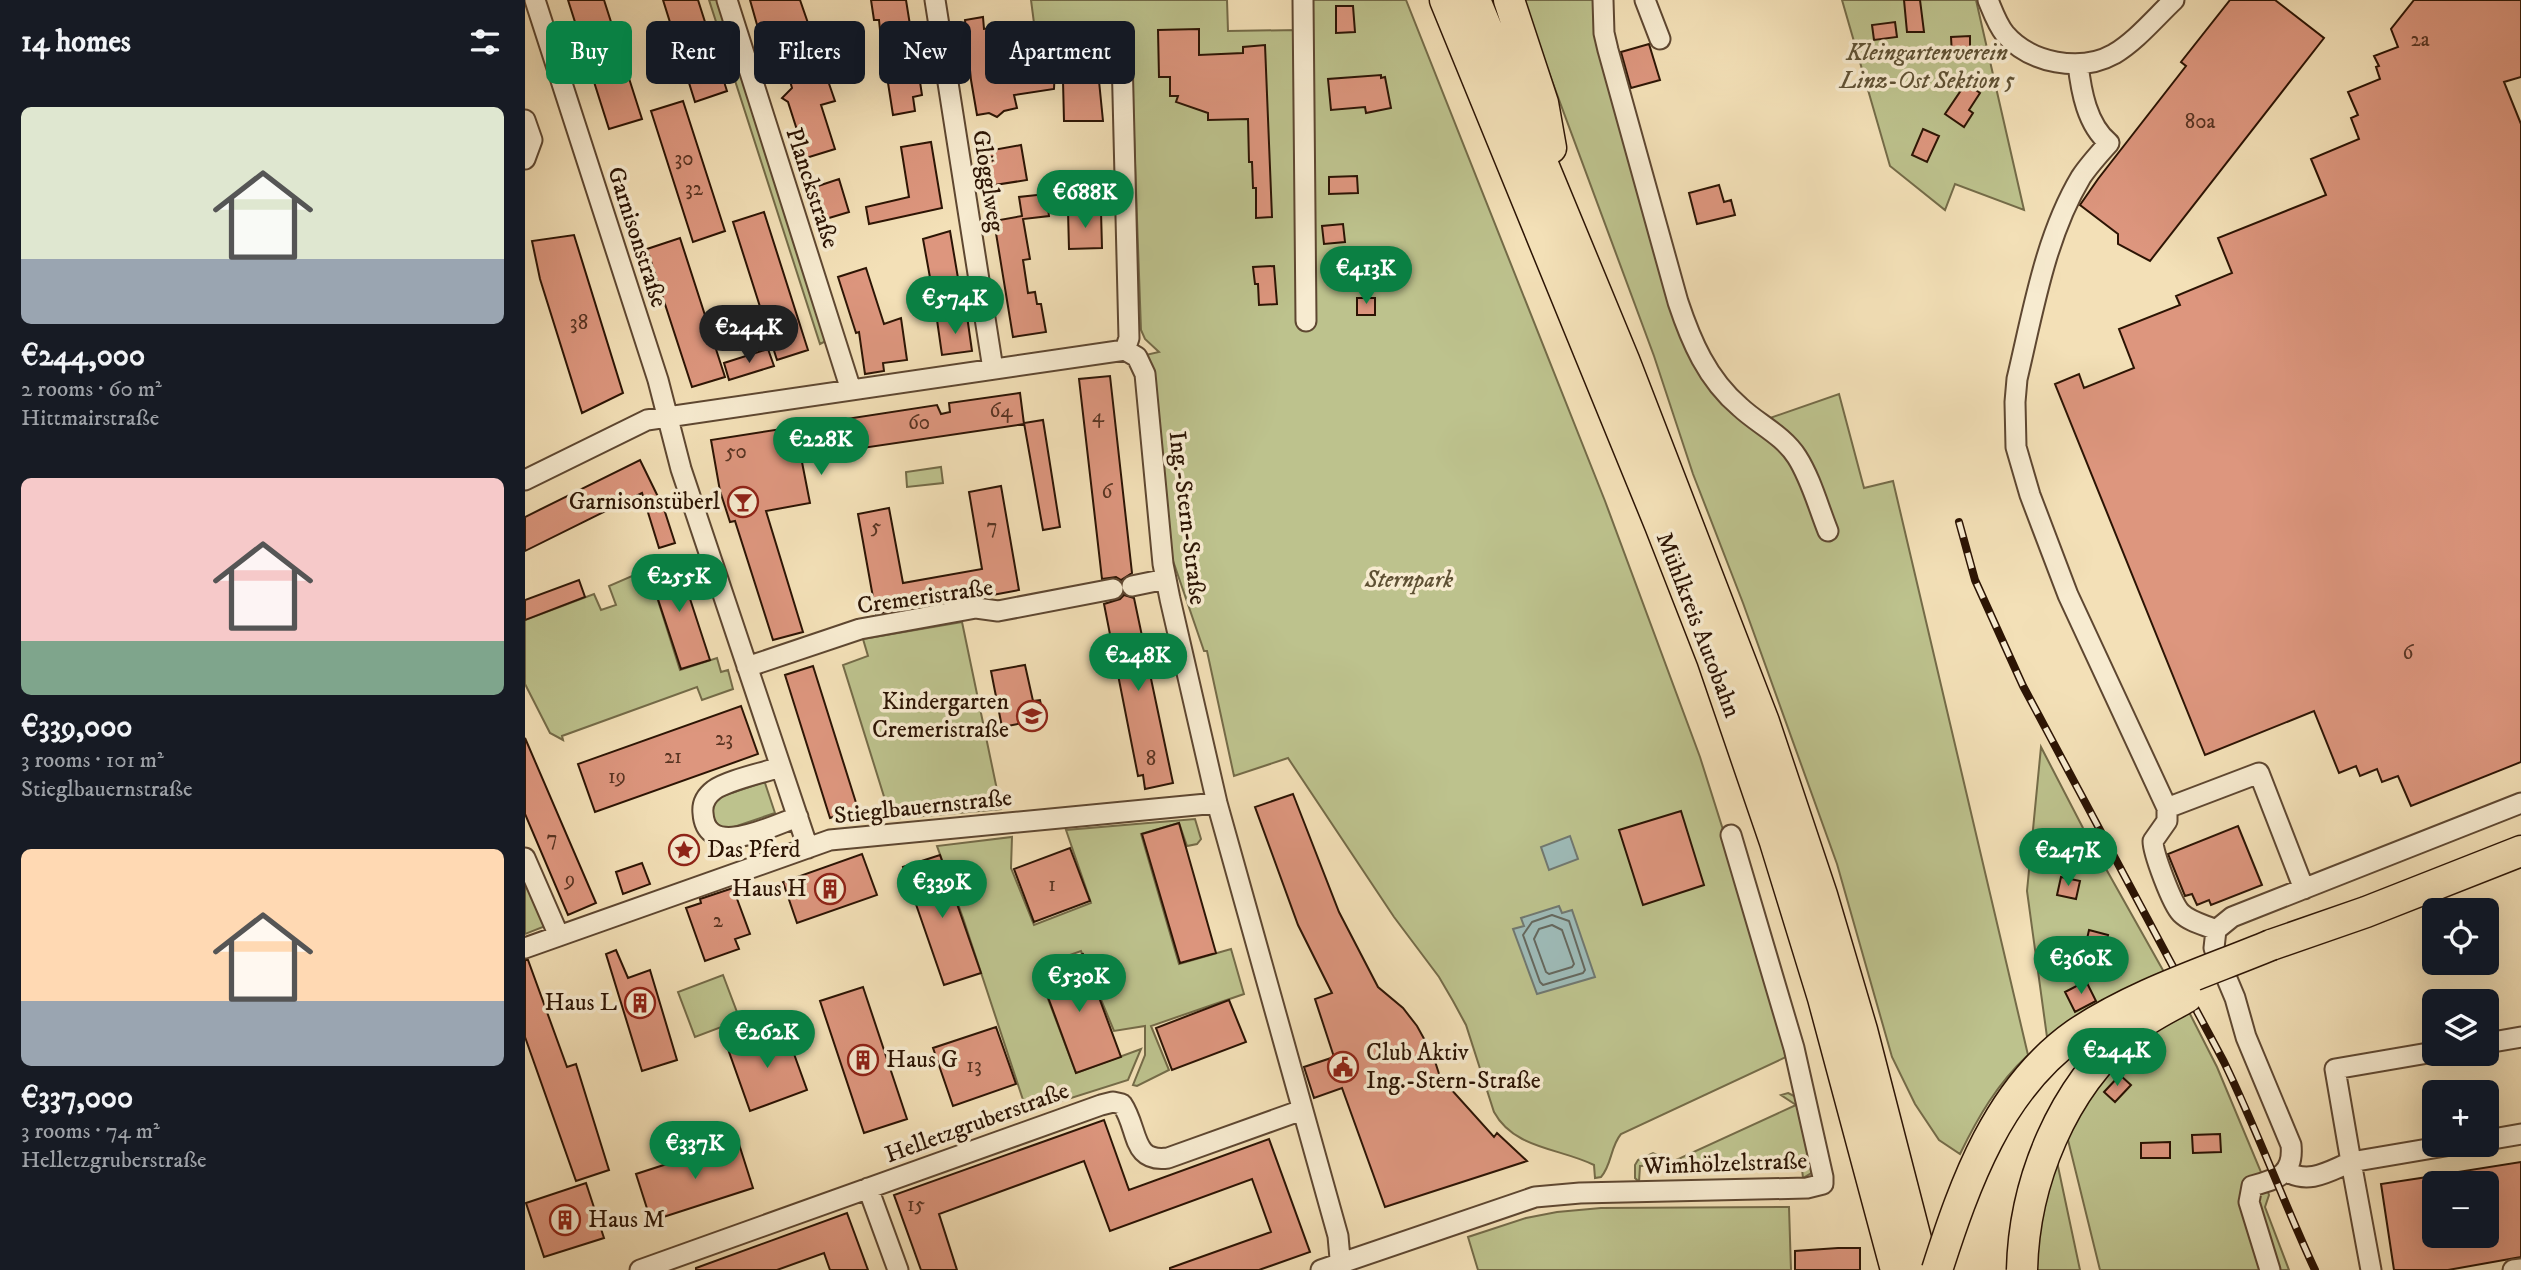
<!DOCTYPE html>
<html lang="en">
<head>
<meta charset="utf-8">
<style>
	:root { --surface:#171b24; --page:#20242c; --text:#f1f3f6; --muted:#9ea1a6; --accent:#0b8043 }
	body { margin:0; font-family:"IM FELL DW Pica",serif; background:var(--page); color:var(--text); height:100vh; display:flex; flex-direction:column; font-size:26px; white-space:nowrap }
	* { box-sizing:border-box; margin:0 }
	p { font-size:23px; color:var(--muted) }
	.icon { flex:none; width:38px; height:38px; fill:none; stroke:currentColor; stroke-width:2; stroke-linecap:round; stroke-linejoin:round }
	.map { position:relative; flex:1; overflow:hidden }
	.side { display:flex; flex-direction:column; background:var(--surface); width:525px }
	.side>* { flex:none }
	.top-card { position:absolute; left:21px; top:21px; width:665px; height:63px; display:flex; gap:14px }
	.controls { position:absolute; left:1897px; top:898px; display:grid; gap:14px }
	.controls a { display:grid; place-items:center; width:77px; height:77px; border-radius:10px; background:var(--surface); box-shadow:0 7px 28px #0002; font-size:35px }
	.price { position:absolute; translate:-50% -60px; padding:0 16px; border-radius:24px; background:var(--accent); color:#fff; font-size:23px; line-height:46px; filter:drop-shadow(0 2px 4px #0008) }
	.price::after { content:''; position:absolute; left:50%; top:42px; width:21px; height:16px; margin-left:-10px; background:inherit; clip-path:polygon(0 0,100% 0,50% 100%) }
	.price.selected { background:#222; color:#fff }
	ul { padding:0; list-style:none }
	li { display:grid; align-content:center; gap:14px; height:371px; padding:0 21px }
	li span { display:grid; place-items:center; height:217px; border-radius:10px; color:#555 }
	li>.icon { margin-inline-start:auto }
	span .icon { width:126px; height:126px; fill:#fffc; stroke-width:1 }
	li b { font-size:30px }
	h2 { display:flex; justify-content:space-between; align-items:center; height:84px; padding:0 21px; font-size:30px }
	.tag { padding:0 24px; border-radius:10px; background:var(--surface); box-shadow:0 7px 28px #0002; font-size:24px; line-height:63px }
	.tag.selected { background:var(--accent); color:#fff }
	main { display:flex; flex:1; min-height:0 }
	.map>svg:first-child { display:block }
	.green { fill:#bdc28d; stroke:#746b48; stroke-width:2 }
	.water { fill:#9ebbb8; stroke:#707870; stroke-width:2 }
	.lines { fill:none; stroke-linecap:round; stroke-linejoin:round }
	.shore { stroke:#65685e; stroke-width:2 }
	.building { fill:#dd967e; stroke:#2c1404; stroke-width:2 }
	.minor-casing { stroke:#5e4731; stroke-width:23 }
	.highway-casing { stroke:#2c1404; stroke-width:33 }
	.minor { stroke:#f7ebd0; stroke-width:19 }
	.highway { stroke:#f3e0b7; stroke-width:30 }
	.rail-casing { stroke:#2c1404; stroke-width:8 }
	.rail { stroke:#f7ebd0; stroke-width:5; stroke-dasharray:16; stroke-linecap:butt }
	.highway-bridge-casing { stroke:#2c1404; stroke-width:33; stroke-linecap:butt }
	.highway-bridge { stroke:#f3e0b7; stroke-width:30 }
	.labels { text-anchor:middle; dominant-baseline:central; stroke-width:7; stroke-linejoin:round; paint-order:stroke }
	.number-label { font-size:21px; fill:#583422 }
	.park-label { font-size:24px; font-style:italic; fill:#5f5134; stroke:#f7ebd0 }
	.street-label { font-size:24px; fill:#2c1404; stroke:#f7ebd0 }
	.poi-label { font-size:24px; fill:#2c1404; stroke:#f7ebd0; text-anchor:end }
</style>
</head>
<body>
<main>
<section class="side">
<h2>14 homes<svg class="icon" aria-label="filters" viewBox="0 0 24 24"><path d="M4 7h16M4 17h16"/><circle cx="9" cy="7" r="2"/><circle cx="15" cy="17" r="2"/></svg></h2>
<ul>
<li><span style="background:linear-gradient(#dfe7d0 70%,#9aa5b1 0)"><svg class="icon" aria-label="home" viewBox="0 0 24 24"><path d="M3 11l9-7 9 7M6 9v11h12V9"/></svg></span><div><b>€244,000</b><p>2 rooms · 60 m²</p><p>Hittmairstraße</p></div></li>
<li><span style="background:linear-gradient(#f6c9c9 75%,#7fa58c 0)"><svg class="icon" aria-label="home" viewBox="0 0 24 24"><path d="M3 11l9-7 9 7M6 9v11h12V9"/></svg></span><div><b>€339,000</b><p>3 rooms · 101 m²</p><p>Stieglbauernstraße</p></div></li>
<li><span style="background:linear-gradient(#ffd9b3 70%,#9aa5b1 0)"><svg class="icon" aria-label="home" viewBox="0 0 24 24"><path d="M3 11l9-7 9 7M6 9v11h12V9"/></svg></span><div><b>€337,000</b><p>3 rooms · 74 m²</p><p>Helletzgruberstraße</p></div></li>
</ul>
</section>
<div class="map">
<svg width="1996" height="1270" viewBox="0 0 1996 1270">
	<rect width="100%" height="100%" fill="#f3e0b7"/>
	<filter id="stains"><feTurbulence type="fractalNoise" baseFrequency=".00286" numOctaves="4"/><feColorMatrix values="0 0 0 0 .2 0 0 0 0 .09 0 0 0 0 .02 0 0 0 .5 -.17"/></filter>
	<radialGradient id="worn" r=".72"><stop offset=".6" stop-color="#630" stop-opacity="0"/><stop offset="1" stop-color="#630" stop-opacity=".3"/></radialGradient>
	<!-- green -->
	<path class="green" d="M184,0H192L301,341L295,344Z
		M506,0H702L703,31L773,30L776,325L790,323L787,0H881L1080,501L1175,757L1243,972L1261,1057L1096,1134C1085,1147 1087,1165 1076,1177L1070,1178L1069,1165C1035,1148 989,1149 969,1112L941,1025L928,1001L914,977L869,917L763,758L709,776L682,651H679L634,520L612,357L634,352L620,339L616,330L606,52L513,54Z
		M997,0H1069L1146,305L1225,425L1314,394L1339,488L1368,481L1503,1055C1472,1084 1453,1117 1435,1154L1414,1140L1390,1104L1367,1057L1312,864L1218,603L1168,474L1129,356Z
		M1317,0H1451L1499,210L1430,184L1420,210L1365,166Z
		M416,467L418,483L382,487L381,472Z
		M123,569L155,670L192,658L196,672L203,670L208,689L177,700L172,687L37,736L38,740L25,733L0,684V620L69,594L76,610L91,605L84,586Z
		M437,622L476,809L366,819L318,665L343,656L338,639Z
		M1516,747L1558,828L1639,972C1597,989 1559,1011 1522,1037L1502,891Z
		M236,783H240L250,813L203,829C187,826 182,810 192,798Z
		M670,819L676,839L672,844L662,846L654,823L616,834L654,964L706,949L719,994L626,1026L644,1070L612,1086L608,1085L620,1055V1026L589,1031L556,951L511,967L551,1073L616,1049L603,1080L502,1112L438,918L412,846L487,837L486,868L509,925L566,903L541,830Z
		M0,875L23,925L0,934Z
		M198,975L215,1020L170,1037L153,992Z
		M1664,1012L1692,1067L1736,1172L1744,1195L1740,1207L1764,1270H1575L1542,1136L1578,1077L1618,1038Z
		M1263,1093L1271,1097L1288,1172L1278,1178L1276,1160L1115,1166L1114,1182L1110,1178V1165L1113,1160L1128,1153L1147,1162L1271,1105L1256,1095Z
		M1531,1157L1555,1270H1509L1515,1210Z
		M1264,1207L1266,1270H953L943,1237L1001,1218L1032,1212L1076,1208Z"/>
	<!-- water -->
	<path class="water" d="M1045,836L1053,859L1024,870L1016,847Z
		M1034,906L1037,913L1047,910L1070,977L1012,994L988,929L999,926L996,918Z"/>
	<g class="lines">
		<!-- shore -->
		<path class="shore" d="M1027,915L1044,921L1060,970L1058,973L1018,985L1015,982L998,935L1007,922Z
			M1027,925L1037,930L1049,964L1047,967L1024,974L1021,972L1009,939L1014,929Z"/>
	</g>
	<!-- building -->
	<path class="building" d="M43,0H79L117,119L84,129Z
		M138,0H173L202,91L170,102Z
		M225,0H275L310,101L296,105L310,149L281,158L263,102L257,98L267,88L260,63L244,67Z
		M346,0H381L385,25L355,30L354,20H349Z
		M1379,0H1395L1399,32H1382Z
		M1705,0H1750L1799,38L1625,261L1593,244V234L1555,205L1573,179L1661,66L1656,62Z
		M1889,0H1996V77L1979,82L1996,124V762L1886,806L1873,776L1857,782L1852,769L1835,776L1831,766L1814,773L1789,711L1680,755L1530,384L1554,374L1559,388L1609,368L1594,329L1655,305L1651,296L1707,273L1693,238L1801,195L1786,159L1834,139L1826,118L1833,115L1823,92L1855,79L1851,67L1854,66L1849,56L1873,47L1866,29Z
		M811,6H828L830,32L811,33Z
		M458,17L459,29L477,27L481,53L507,49L510,67L530,68L529,89L489,95L492,108L479,111L472,117L464,113L452,115L446,80L440,20Z
		M1370,22L1372,37L1349,40L1347,25Z
		M674,29V55L718,53V47L740,45L747,217L731,218V188H728L727,162H724L723,119L683,120V113L651,102L653,96H645V77H634L633,30Z
		M1445,36V54L1427,55L1426,37Z
		M1124,44L1135,80L1106,88L1096,52Z
		M392,62L397,95L388,97L390,111L368,115L361,70H365L364,67Z
		M856,75V78L860,77L866,108L841,113L840,107L806,110L803,79Z
		M538,81H574L578,121H539Z
		M1441,83L1455,93L1444,110L1448,113L1439,127L1420,114Z
		M158,101L200,231L168,242L126,111Z
		M1398,129L1414,136L1402,162L1387,155Z
		M406,142L417,208L344,224L341,207L384,197L376,147Z
		M496,145L502,180L463,186L457,152Z
		M832,176L833,193L804,194V177Z
		M314,179L324,212L294,221L284,189Z
		M1194,185L1199,202L1206,200L1210,215L1172,224L1164,193Z
		M521,194L524,216L498,219L505,259L498,260L503,293L510,292L512,304H516L521,332L488,337L469,221L497,216L494,197Z
		M543,211H576L577,248L544,249Z
		M239,212L283,350L252,360L208,222Z
		M818,224L820,242L799,244L797,226Z
		M425,231L433,278L406,283L398,239Z
		M49,235L98,393L57,413L15,279L7,241Z
		M155,238L200,377L167,387L122,249Z
		M749,266L752,304L734,305L733,284H730L728,267Z
		M341,268L359,324L376,318L382,360L358,363L359,371L340,374L334,332L331,333L313,277Z
		M832,298H850V315H832Z
		M442,316L447,351L417,355L412,320Z
		M243,349L249,366L204,380L199,363Z
		M585,376L607,573L596,580L591,577L577,579L554,379Z
		M495,393L499,424L276,457L285,503L241,511L278,632L248,640L210,521L205,522L195,491L186,440L412,405L416,414L425,412L424,403Z
		M518,420L535,527L518,530L499,423Z
		M115,460L139,509L150,543L134,548L117,493L0,551V517Z
		M476,486L494,590L462,596L461,588L381,603L382,608L351,614L333,514L364,508L378,583L457,569L444,492Z
		M152,559L185,660L156,669L123,569Z
		M54,580L60,597L0,620V600Z
		M599,595L609,598L648,783L620,789L618,775L613,776L579,604L595,599Z
		M500,665L508,701L515,700L519,719L477,727L466,671Z
		M288,666L333,809L305,818L260,675Z
		M216,706L233,754L70,812L53,764Z
		M0,738L71,903L43,915L0,814Z
		M768,794L814,912L853,987L878,1008L892,1026L908,1055L915,1077L969,1137L972,1133L1002,1161L860,1207L817,1088L789,1098L779,1067L809,1057L790,999L807,993L773,925L730,807Z
		M1156,811L1179,885L1118,905L1094,830Z
		M654,823L691,953L655,963L617,834Z
		M1713,826L1737,885L1686,905L1684,900L1672,905L1667,894L1660,896L1643,854Z
		M1509,843L1553,853L1549,870L1505,860Z
		M545,848L565,901L509,922L489,869Z
		M337,854L352,895L272,923L258,882Z
		M415,855L456,973L419,985L378,867Z
		M117,863L125,884L98,894L91,872Z
		M1536,877L1555,881L1551,899L1532,895Z
		M208,888L225,934L210,939L214,949L180,961L161,908L176,903L175,899Z
		M1564,930L1583,935L1579,952L1560,948Z
		M91,950L103,978L125,970L152,1060L117,1071L81,954Z
		M558,954L596,1057L551,1073L513,970Z
		M0,960H3L42,1067L51,1064L84,1170L51,1181L0,1037Z
		M1561,981L1571,1001L1550,1012L1540,992Z
		M338,987L382,1119L339,1133L295,1001Z
		M704,1000L721,1042L647,1070L631,1028Z
		M471,1027L491,1084L428,1106L408,1048Z
		M260,1029L282,1090L225,1111L203,1049Z
		M1595,1075L1606,1085L1590,1102L1579,1092Z
		M579,1120L604,1190L744,1139L785,1252L734,1270H645V1268L746,1232L727,1179L585,1231L559,1161L414,1214L432,1270H396L369,1195Z
		M1695,1134L1696,1152L1668,1153L1667,1135Z
		M213,1141L228,1188L126,1221L111,1174Z
		M1645,1142V1158H1616V1143Z
		M1996,1162V1257L1923,1270H1869L1856,1184L1909,1176V1236H1962V1183H1921L1920,1174Z
		M61,1183L79,1238L19,1257L1,1203Z
		M322,1213L343,1270H305L299,1253L252,1270H171V1268Z
		M1313,1248H1335V1270H1270V1251Z"/>
	<g class="lines">
		<!-- minor casing -->
		<g class="minor-casing">
			<path id="minor" d="M10,0L133,380L156,469L283,848
				M202,0L326,390
				M410,0L468,369
				M778,0L781,321
				M1078,0L1079,33L1083,50L1153,302C1166,341 1182,379 1215,407C1233,424 1258,435 1272,457C1286,479 1293,506 1303,531
				M1120,0L1135,39
				M1463,0C1468,12 1472,24 1480,34C1505,63 1555,73 1589,54C1611,41 1630,18 1649,0
				M597,55L604,338L600,350
				M1553,64C1556,91 1562,125 1584,143C1574,154 1564,165 1556,177C1520,237 1508,312 1492,379L1490,402L1491,447L1505,495L1543,595L1642,808V821L1628,841C1628,853 1647,904 1656,913C1665,922 1680,925 1691,930
				M0,120L7,140L0,159
				M600,350L612,357L620,374L638,564L645,599L692,803L813,1236L816,1270
				M0,480L122,420L600,350
				M607,586L641,579
				M222,667L335,629L451,608L473,611L588,589
				M255,767C238,773 203,780 189,790C181,796 177,804 178,813C181,861 248,825 273,817
				M1642,808L1734,773L1779,889
				M0,858L34,936
				M0,948L305,840L692,803
				M1962,1043L1996,1037
				M1962,1140L1996,1134
				M1761,1171C1784,1185 1804,1171 1826,1162L1810,1069L1909,1052
				M343,1188L373,1270
				M115,1270L576,1105L588,1102L597,1104C614,1129 606,1163 643,1158L777,1110
				M796,1270L1010,1197L1055,1193L1282,1188L1298,1184V1177L1269,1048L1206,835
				M1745,1270L1724,1202L1727,1186C1752,1179 1769,1175 1766,1145L1721,1037L1710,998L1689,948L1691,930L1707,917L1996,803
				M1846,1270L1826,1162L1932,1144
				M1988,1270L1996,1269"/>
		</g>
		<!-- highway casing -->
		<g class="highway-casing">
			<path id="highway" d="M920,0L1135,525L1187,658L1250,842L1298,998L1371,1270
				M950,0L1099,360L1239,722L1297,895L1337,1030L1399,1270
				M984,0L1018,103L1026,148
				M1746,945L1841,912L1996,851"/>
		</g>
		<!-- minor -->
		<use href="#minor" class="minor"/>
		<!-- highway -->
		<use href="#highway" class="highway"/>
		<!-- rail casing -->
		<g class="rail-casing">
			<path id="rail" d="M1434,522L1450,580L1498,686L1699,1062C1732,1130 1758,1201 1790,1270"/>
		</g>
		<!-- rail -->
		<use href="#rail" class="rail"/>
		<!-- highway-bridge casing -->
		<g class="highway-bridge-casing">
			<path id="highway-bridge" d="M1412,1270C1440,1183 1473,1089 1551,1034C1610,994 1681,972 1746,945
				M1497,1270C1499,1182 1537,1088 1606,1031C1623,1017 1643,1008 1662,997"/>
		</g>
		<!-- highway-bridge -->
		<use href="#highway-bridge" class="highway-bridge"/>
	</g>
	<!-- icons -->
	<defs>
		<g id="bar-ring" transform="scale(1.575)"><circle r="9.5" fill="#f7ebd0" stroke="#8f2418" stroke-width="1.5"/><path d="M-6-5H6L.8 .8V4.5H3.5V6h-7V4.5H-.8V.8Z" fill="#8f2418"/></g>
		<g id="school-ring" transform="scale(1.575)"><circle r="9.5" fill="#f7ebd0" stroke="#8f2418" stroke-width="1.5"/><path d="M0-5L7-2L0 1L-7-2ZM-4 1L0 2.5L4 1V4Q0 6-4 4Z" fill="#8f2418"/></g>
		<g id="sight-ring" transform="scale(1.575)"><circle r="9.5" fill="#f7ebd0" stroke="#8f2418" stroke-width="1.5"/><path d="M0-6L1.8-2.2L6-1.7L2.9 1.2L3.7 5.4L0 3.3L-3.7 5.4L-2.9 1.2L-6-1.7L-1.8-2.2Z" fill="#8f2418"/></g>
		<g id="building-ring" transform="scale(1.575)"><circle r="9.5" fill="#f7ebd0" stroke="#8f2418" stroke-width="1.5"/><path d="M-4-6H4V6H1V3H-1V6H-4ZM-2.5-4.3h1.7v1.8h-1.7ZM.8-4.3h1.7v1.8H.8ZM-2.5-1h1.7V.8h-1.7ZM.8-1h1.7V.8H.8Z" fill="#8f2418"/></g>
		<g id="civic-ring" transform="scale(1.575)"><circle r="9.5" fill="#f7ebd0" stroke="#8f2418" stroke-width="1.5"/><path d="M-.6-6.5H3V-4.5H.6V-3L4-1V1h2V6H-6V1h2V-1L-.6-3ZM-1.2 2.5V6h2.4V2.5Z" fill="#8f2418"/></g>
	</defs>
	<g fill-rule="evenodd">
		<use href="#bar-ring" x="218" y="502"/>
		<use href="#school-ring" x="507" y="716"/>
		<use href="#sight-ring" x="159" y="850"/>
		<use href="#building-ring" x="305" y="889"/>
		<use href="#building-ring" x="115" y="1003"/>
		<use href="#building-ring" x="338" y="1060"/>
		<use href="#civic-ring" x="818" y="1067"/>
		<use href="#building-ring" x="40" y="1220"/>
	</g>
	<g class="labels">
		<!-- number labels -->
		<g class="number-label">
			<text x="1895" y="40">2a</text>
			<text x="1675" y="122">80a</text>
			<text x="159" y="159">30</text>
			<text x="169" y="189">32</text>
			<text x="54" y="323">38</text>
			<text x="476" y="411">64</text>
			<text x="573" y="416">4</text>
			<text x="394" y="423">60</text>
			<text x="211" y="452">50</text>
			<text x="582" y="492">6</text>
			<text x="351" y="527">5</text>
			<text x="467" y="527">7</text>
			<text x="1883" y="653">6</text>
			<text x="199" y="739">23</text>
			<text x="148" y="757">21</text>
			<text x="626" y="759">8</text>
			<text x="92" y="777">19</text>
			<text x="27" y="839">7</text>
			<text x="45" y="880">9</text>
			<text x="527" y="885">1</text>
			<text x="193" y="921">2</text>
			<text x="449" y="1066">13</text>
			<text x="391" y="1205">15</text>
		</g>
		<!-- park labels -->
		<g class="park-label">
			<text x="1402" y="53">Kleingartenverein<tspan x="1402" dy="28">Linz-Ost Sektion 5</tspan></text>
			<text x="884" y="580">Sternpark</text>
		</g>
		<!-- street labels -->
		<g class="street-label">
			<text transform="translate(463 181) rotate(81)">Glögglweg</text>
			<text transform="translate(287 188) rotate(72)">Planckstraße</text>
			<text transform="translate(112 237) rotate(72)">Garnisonstraße</text>
			<text transform="translate(662 518) rotate(83)">Ing.-Stern-Straße</text>
			<text transform="translate(400 597) rotate(-8)">Cremeristraße</text>
			<text transform="translate(1173 625) rotate(69)">Mühlkreis Autobahn</text>
			<text transform="translate(398 807) rotate(-6)">Stieglbauernstraße</text>
			<text transform="translate(452 1123) rotate(-20)">Helletzgruberstraße</text>
			<text transform="translate(1200 1164) rotate(-2)">Wimhölzelstraße</text>
		</g>
		<!-- poi labels -->
		<g class="poi-label">
			<text x="195" y="502">Garnisonstüberl</text>
			<text x="484" y="702">Kindergarten<tspan x="484" dy="28">Cremeristraße</tspan></text>
			<text x="182" y="850" text-anchor="start">Das Pferd</text>
			<text x="282" y="889">Haus H</text>
			<text x="92" y="1003">Haus L</text>
			<text x="841" y="1053" text-anchor="start">Club Aktiv<tspan x="841" dy="28">Ing.-Stern-Straße</tspan></text>
			<text x="361" y="1060" text-anchor="start">Haus G</text>
			<text x="63" y="1220" text-anchor="start">Haus M</text>
		</g>
	</g>
	<rect width="100%" height="100%" filter="url(#stains)"/>
	<rect width="100%" height="100%" fill="url(#worn)"/>
</svg>
<div class="controls">
<a><svg class="icon" aria-label="locate" viewBox="0 0 24 24"><circle cx="12" cy="12" r="6"/><path d="M12 2v4M12 18v4M2 12h4M18 12h4"/></svg></a>
<a><svg class="icon" aria-label="layers" viewBox="0 0 24 24"><path d="M12 4l9 5-9 5-9-5zM3 14l9 5 9-5"/></svg></a>
<a>+</a>
<a>−</a>
</div>
<b class="price" style="left:560px;top:230px">€688K</b>
<b class="price" style="left:841px;top:306px">€413K</b>
<b class="price" style="left:430px;top:336px">€574K</b>
<b class="price selected" style="left:224px;top:365px">€244K</b>
<b class="price" style="left:296px;top:477px">€228K</b>
<b class="price" style="left:154px;top:614px">€255K</b>
<b class="price" style="left:613px;top:693px">€248K</b>
<b class="price" style="left:1543px;top:888px">€247K</b>
<b class="price" style="left:417px;top:920px">€339K</b>
<b class="price" style="left:1556px;top:996px">€360K</b>
<b class="price" style="left:554px;top:1014px">€530K</b>
<b class="price" style="left:242px;top:1070px">€262K</b>
<b class="price" style="left:1592px;top:1088px">€244K</b>
<b class="price" style="left:170px;top:1181px">€337K</b>
<div class="top-card">
<a class="tag selected">Buy</a>
<a class="tag">Rent</a>
<a class="tag">Filters</a>
<a class="tag">New</a>
<a class="tag">Apartment</a>
</div>
</div>
</main>
</body>
</html>
